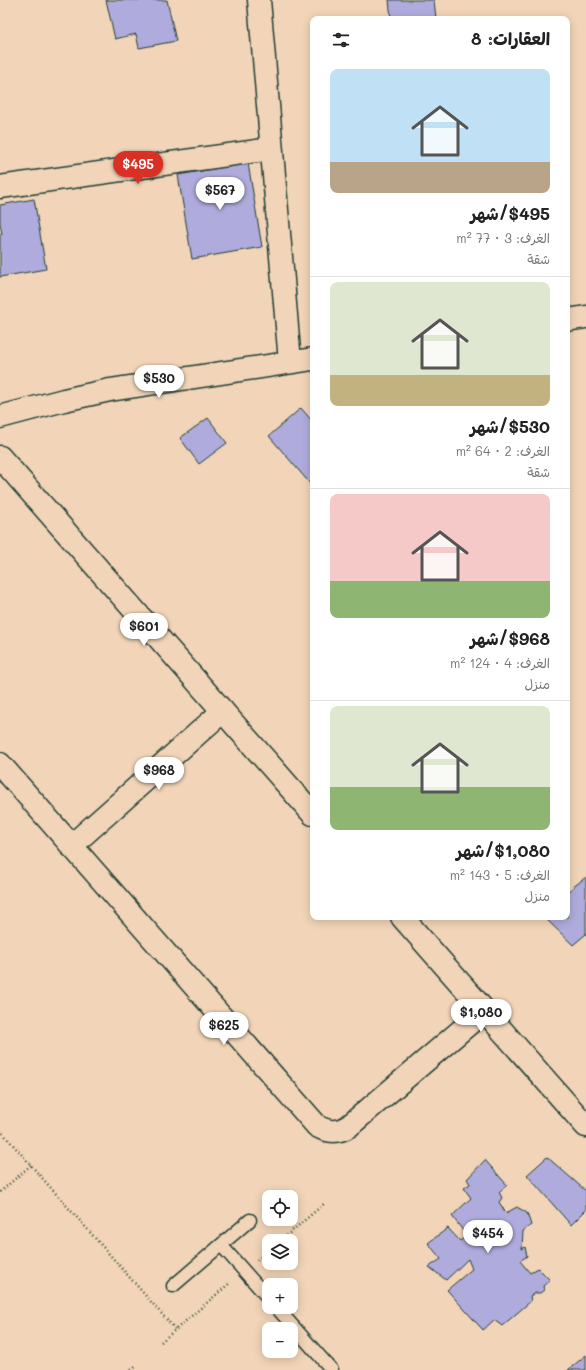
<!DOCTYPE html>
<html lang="ar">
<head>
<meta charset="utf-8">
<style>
	:root { --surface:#fff; --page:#f2f2f2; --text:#222; --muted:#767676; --line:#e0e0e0; --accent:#d93025 }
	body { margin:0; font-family:Mali,"Playpen Sans Arabic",sans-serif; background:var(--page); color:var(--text); direction:rtl; height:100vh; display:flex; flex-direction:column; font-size:15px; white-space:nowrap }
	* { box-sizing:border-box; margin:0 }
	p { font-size:13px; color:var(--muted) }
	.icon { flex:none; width:22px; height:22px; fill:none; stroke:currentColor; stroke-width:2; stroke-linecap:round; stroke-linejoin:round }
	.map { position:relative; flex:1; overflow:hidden; direction:ltr }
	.side { position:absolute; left:310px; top:16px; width:260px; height:904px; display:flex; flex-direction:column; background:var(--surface); border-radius:8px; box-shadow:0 2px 10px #0003; direction:rtl }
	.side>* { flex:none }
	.tools { position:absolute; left:262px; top:1190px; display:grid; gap:8px }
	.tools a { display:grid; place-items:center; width:36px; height:36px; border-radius:8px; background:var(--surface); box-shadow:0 2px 10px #0003; font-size:20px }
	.price { position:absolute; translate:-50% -34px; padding:0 9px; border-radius:14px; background:#fff; color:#222; font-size:13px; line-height:26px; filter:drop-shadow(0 1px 2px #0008) }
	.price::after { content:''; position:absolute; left:50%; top:24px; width:12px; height:9px; margin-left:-6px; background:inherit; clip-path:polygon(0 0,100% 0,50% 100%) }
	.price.current { background:var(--accent); color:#fff }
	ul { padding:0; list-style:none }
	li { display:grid; align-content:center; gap:8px; height:212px; padding:0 20px }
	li+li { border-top:1px solid var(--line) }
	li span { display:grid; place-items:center; height:124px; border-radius:8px; color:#555 }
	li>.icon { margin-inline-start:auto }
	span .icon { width:72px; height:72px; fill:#fffc; stroke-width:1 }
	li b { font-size:17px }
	h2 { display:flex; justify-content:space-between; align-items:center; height:48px; padding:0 20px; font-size:17px }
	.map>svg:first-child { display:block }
	.building { fill:#afabdc; stroke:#1f3d34 }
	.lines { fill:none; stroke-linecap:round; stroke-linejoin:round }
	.service-casing { stroke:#1f3d34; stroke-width:15 }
	.minor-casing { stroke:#1f3d34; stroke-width:25 }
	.path { stroke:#1f3d34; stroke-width:2.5; stroke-dasharray:1 3; stroke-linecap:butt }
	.service { stroke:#f2d5b8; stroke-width:12 }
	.minor { stroke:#f2d5b8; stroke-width:22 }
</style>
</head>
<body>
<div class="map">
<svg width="586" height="1370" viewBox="0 0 586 1370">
	<rect width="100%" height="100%" fill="#f2d5b8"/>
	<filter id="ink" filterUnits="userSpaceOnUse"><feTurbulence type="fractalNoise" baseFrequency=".025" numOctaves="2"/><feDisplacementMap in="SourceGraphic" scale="8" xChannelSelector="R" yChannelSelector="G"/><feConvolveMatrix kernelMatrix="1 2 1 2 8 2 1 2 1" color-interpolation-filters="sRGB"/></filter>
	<g filter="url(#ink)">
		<!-- building -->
		<path class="building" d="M106,0H167L176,41L139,48L136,34L115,39Z
			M389,0H434L436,19H391Z
			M248,163L262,247L192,259L178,175Z
			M34,199L46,269L0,277V234H2L0,223V205Z
			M301,408L313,422V487L269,436Z
			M208,418L227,443L199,464L180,438Z
			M586,877V934L573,945L544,917H567V892Z
			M547,1157L586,1191V1210L571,1225L527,1175Z
			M485,1160L507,1185L499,1192L502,1198L499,1202L506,1213L517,1207L527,1213L531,1225L523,1231L522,1249L525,1247L527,1256L520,1261L530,1273L538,1268L550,1280L543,1286L544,1290L540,1293H535L530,1296L531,1301L502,1326L494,1320L483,1330L447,1290L472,1269L468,1259L446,1280L429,1267L441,1259L428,1243L448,1228L460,1241L467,1236L452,1216L471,1198L464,1188L470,1184L467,1179Z
			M586,1355V1370H568Z"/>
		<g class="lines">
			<!-- service casing -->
			<g class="service-casing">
				<path id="service" d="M221,1245L269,1299
					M173,1286L250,1220
					M276,1307L332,1370"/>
			</g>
			<!-- minor casing -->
			<g class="minor-casing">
				<path id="minor" d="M259,0L290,362
					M0,187L271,149
					M567,320L586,317
					M0,417L64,400L110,390L313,359
					M0,457L313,814
					M0,764L317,1126C329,1133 338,1133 349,1126L484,1011
					M71,846L223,711
					M402,917L586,1126"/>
			</g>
			<!-- path -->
			<path class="path" d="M0,1130L175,1329
				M0,1192L31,1165
				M280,1241L325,1203
				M257,1260L269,1250
				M161,1342L230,1283
				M131,1370L137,1366"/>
			<!-- service -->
			<use href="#service" class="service"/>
			<!-- minor -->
			<use href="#minor" class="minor"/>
		</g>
	</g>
</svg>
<div class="tools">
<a><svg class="icon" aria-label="locate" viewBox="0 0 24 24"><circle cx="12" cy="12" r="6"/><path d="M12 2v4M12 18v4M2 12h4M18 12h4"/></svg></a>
<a><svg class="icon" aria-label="layers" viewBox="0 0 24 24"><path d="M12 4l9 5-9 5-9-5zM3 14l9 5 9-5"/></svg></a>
<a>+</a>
<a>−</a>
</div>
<b class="price current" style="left:138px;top:185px">$495</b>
<b class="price" style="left:220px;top:211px">$567</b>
<b class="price" style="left:159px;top:399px">$530</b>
<b class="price" style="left:144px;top:647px">$601</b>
<b class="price" style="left:159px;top:791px">$968</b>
<b class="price" style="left:481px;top:1033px">$1,080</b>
<b class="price" style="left:224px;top:1046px">$625</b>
<b class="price" style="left:488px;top:1254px">$454</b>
<section class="side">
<h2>العقارات: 8<svg class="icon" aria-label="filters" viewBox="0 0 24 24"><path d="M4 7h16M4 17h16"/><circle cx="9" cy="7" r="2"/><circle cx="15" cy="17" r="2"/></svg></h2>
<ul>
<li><span style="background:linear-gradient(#bfe0f5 75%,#b9a48a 0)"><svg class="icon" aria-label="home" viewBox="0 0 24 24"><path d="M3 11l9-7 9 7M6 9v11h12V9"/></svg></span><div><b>$495/شهر</b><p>الغرف: 3 · 77 m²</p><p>شقة</p></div></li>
<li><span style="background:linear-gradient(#dfe7d0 75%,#c2b280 0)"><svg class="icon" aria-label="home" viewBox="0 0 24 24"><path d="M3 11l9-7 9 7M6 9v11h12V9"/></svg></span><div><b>$530/شهر</b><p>الغرف: 2 · 64 m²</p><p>شقة</p></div></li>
<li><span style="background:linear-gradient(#f6c9c9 70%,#8fb573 0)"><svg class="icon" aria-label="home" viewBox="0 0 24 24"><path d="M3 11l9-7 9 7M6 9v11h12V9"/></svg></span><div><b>$968/شهر</b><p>الغرف: 4 · 124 m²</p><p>منزل</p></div></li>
<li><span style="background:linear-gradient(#dfe7d0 65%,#8fb573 0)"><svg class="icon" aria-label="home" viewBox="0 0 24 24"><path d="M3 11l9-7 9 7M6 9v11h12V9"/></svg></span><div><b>$1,080/شهر</b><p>الغرف: 5 · 143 m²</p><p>منزل</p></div></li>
</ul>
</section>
</div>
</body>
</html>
